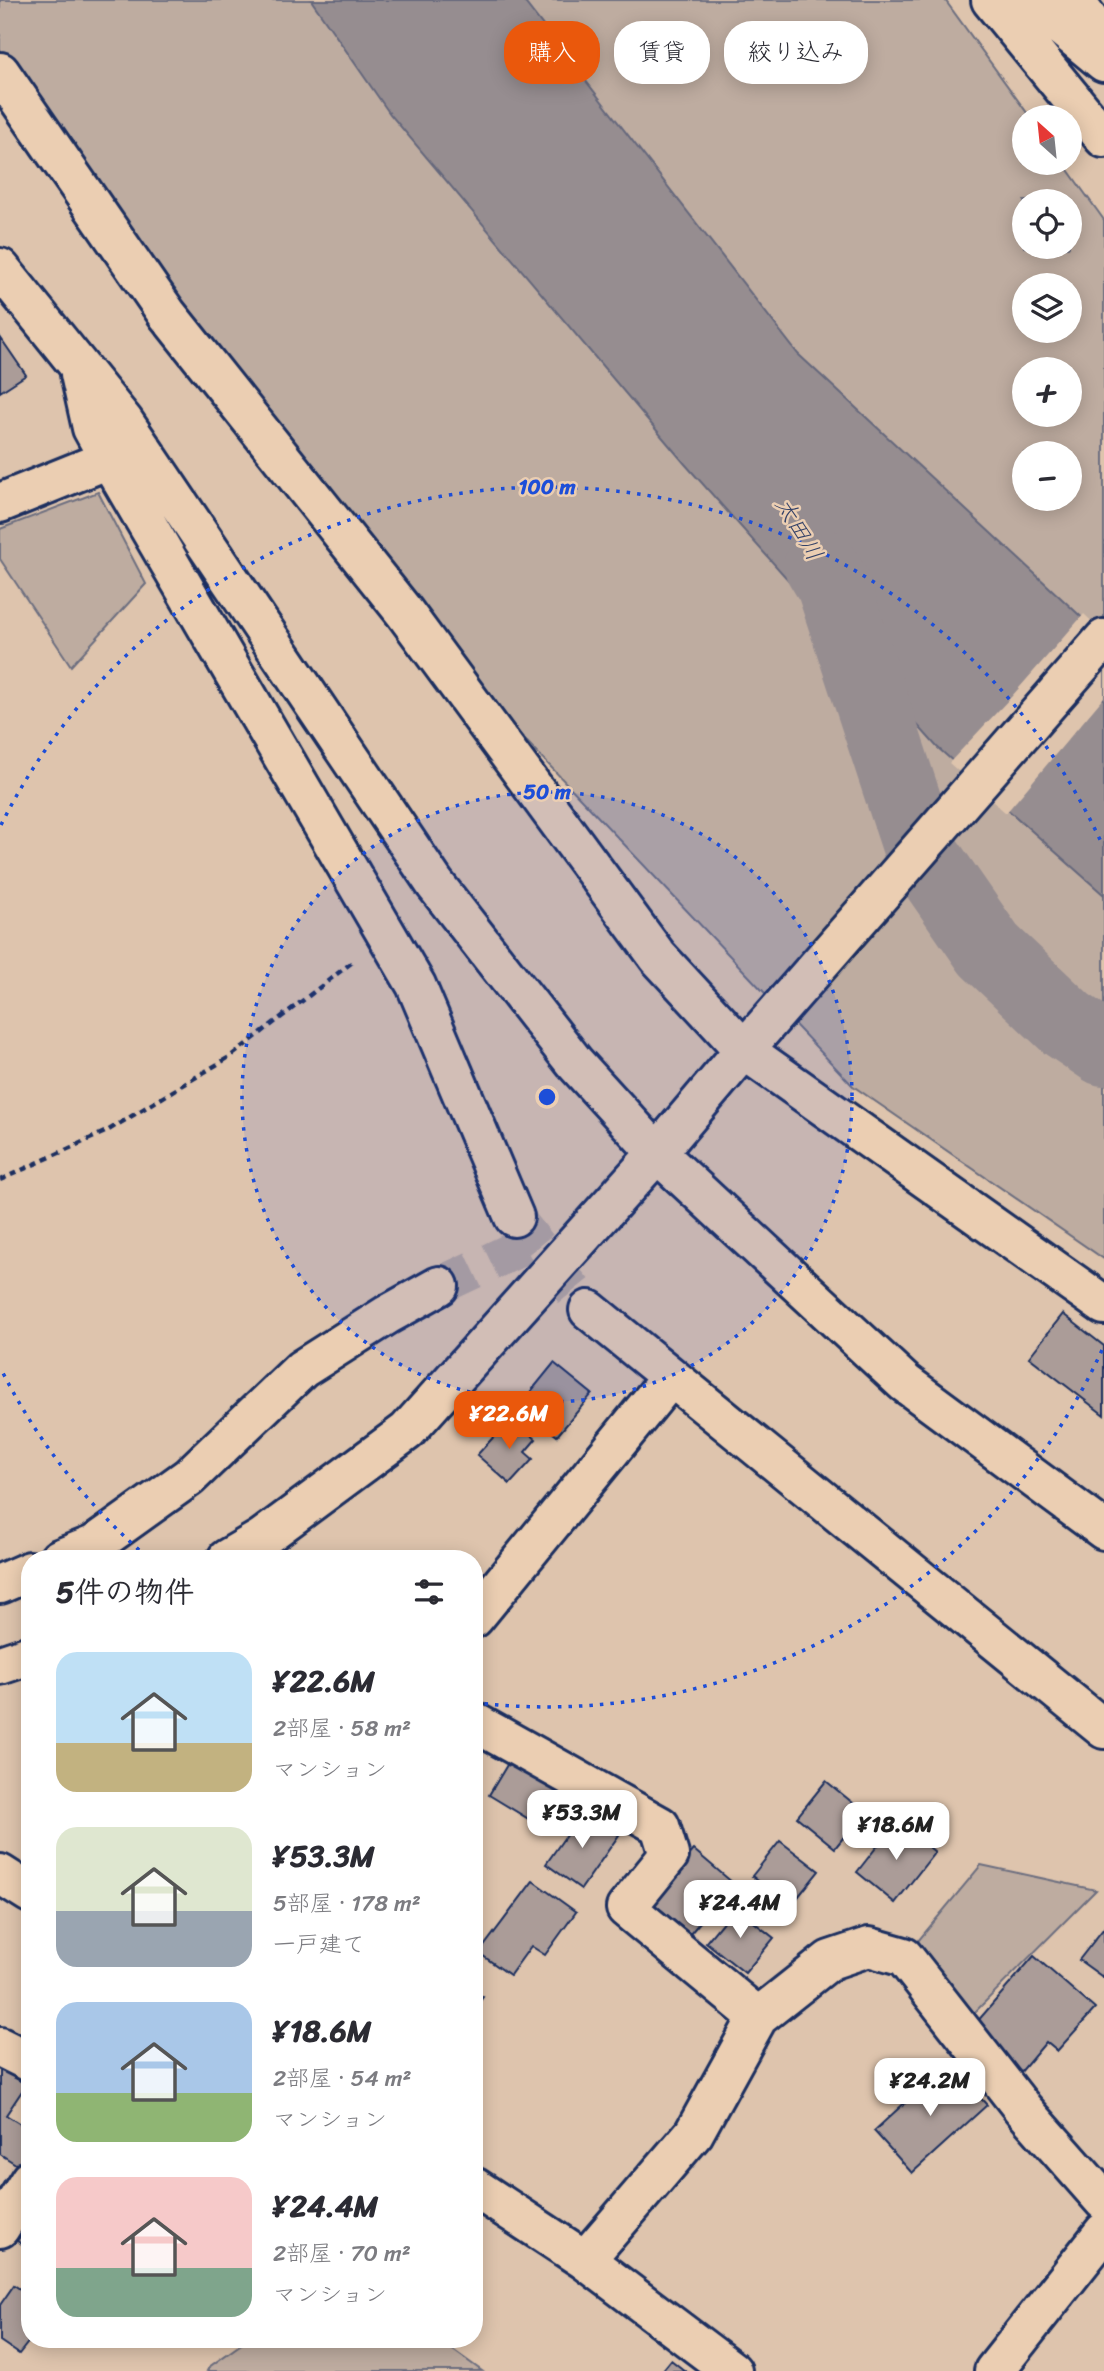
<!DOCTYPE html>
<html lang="ja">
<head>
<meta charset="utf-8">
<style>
	:root { --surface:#fff; --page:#f7f7f7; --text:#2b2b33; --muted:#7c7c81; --accent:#ea580c }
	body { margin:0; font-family:Sriracha,"Klee One",sans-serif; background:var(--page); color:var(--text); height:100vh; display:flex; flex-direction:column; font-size:26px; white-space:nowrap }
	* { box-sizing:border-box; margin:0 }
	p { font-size:23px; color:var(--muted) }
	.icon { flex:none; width:38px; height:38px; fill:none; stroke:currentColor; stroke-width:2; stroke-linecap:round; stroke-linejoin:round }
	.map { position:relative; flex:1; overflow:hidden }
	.sheet { position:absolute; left:21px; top:1550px; width:462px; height:798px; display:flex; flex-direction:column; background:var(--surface); border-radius:28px; box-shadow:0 4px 18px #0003 }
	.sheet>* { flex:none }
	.hud { position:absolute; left:504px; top:21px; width:494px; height:63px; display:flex; gap:14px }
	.needle { width:46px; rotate:333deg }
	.tools { position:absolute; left:1012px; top:105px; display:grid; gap:14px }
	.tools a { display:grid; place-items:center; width:70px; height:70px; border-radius:50%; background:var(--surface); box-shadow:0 4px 18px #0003; font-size:35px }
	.price { position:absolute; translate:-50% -60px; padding:0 16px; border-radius:14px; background:#fff; color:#222; font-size:23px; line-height:46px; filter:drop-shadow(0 2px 4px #0008) }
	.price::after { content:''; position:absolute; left:50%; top:42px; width:21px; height:16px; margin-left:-10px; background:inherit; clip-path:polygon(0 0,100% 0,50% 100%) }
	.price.current { background:var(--accent); color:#fff }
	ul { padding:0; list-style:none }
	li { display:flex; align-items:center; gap:21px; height:175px; padding:0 35px }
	li span { display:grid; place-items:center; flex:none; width:196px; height:140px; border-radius:21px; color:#555 }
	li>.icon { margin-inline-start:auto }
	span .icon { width:84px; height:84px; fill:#fffc; stroke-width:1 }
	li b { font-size:30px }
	h2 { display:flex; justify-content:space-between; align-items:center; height:84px; padding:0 35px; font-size:30px }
	.chip { padding:0 24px; border-radius:28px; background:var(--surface); box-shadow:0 4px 18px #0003; font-size:24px; line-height:63px }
	.chip.current { background:var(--accent); color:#fff }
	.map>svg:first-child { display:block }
	.green { fill:#beaca0; stroke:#6c6e7f; stroke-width:2; fill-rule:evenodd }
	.water { fill:#968d90; stroke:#65677c; stroke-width:2 }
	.pier { fill:#dec4ad }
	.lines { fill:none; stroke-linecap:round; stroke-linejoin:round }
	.river { stroke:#968d90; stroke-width:74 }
	.building { fill:#ab9c98; stroke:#1b2f5e; stroke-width:2 }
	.minor-tunnel { stroke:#b7a69d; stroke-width:38; stroke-dasharray:38 19; stroke-linecap:butt }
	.minor-casing { stroke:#1b2f5e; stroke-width:44 }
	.path { stroke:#1b2f5e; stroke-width:4.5; stroke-dasharray:7 5; stroke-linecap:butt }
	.minor { stroke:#ebceb2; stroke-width:38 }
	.ring { fill:none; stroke:#1d4ed8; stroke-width:3.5; stroke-dasharray:3.5 7 }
	.labels { text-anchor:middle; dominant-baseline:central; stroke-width:5; stroke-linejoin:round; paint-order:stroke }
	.water-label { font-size:23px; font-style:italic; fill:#344268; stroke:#ebceb2 }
	.centre { fill:#1d4ed8; stroke:#ebceb2; stroke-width:3.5 }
	.ring-label { font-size:21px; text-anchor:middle; font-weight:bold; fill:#1d4ed8; stroke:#ebceb2; stroke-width:5; stroke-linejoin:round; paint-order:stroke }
</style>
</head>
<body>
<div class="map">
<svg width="1104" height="2371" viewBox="0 0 1104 2371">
	<rect width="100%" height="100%" fill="#dec4ad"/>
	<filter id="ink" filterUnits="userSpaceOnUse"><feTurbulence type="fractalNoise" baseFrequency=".0143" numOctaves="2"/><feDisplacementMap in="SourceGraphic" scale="14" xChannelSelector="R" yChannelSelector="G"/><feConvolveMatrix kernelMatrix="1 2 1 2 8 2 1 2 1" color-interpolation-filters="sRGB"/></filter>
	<g filter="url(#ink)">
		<!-- green -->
		<path class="green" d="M0,0H945L1030,117H1024V163H1063L1104,220V1259L853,1086L405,613L0,72ZM1024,201H1069V247H1024ZM1024,285H1069V331H1024ZM1024,369H1069V415H1024ZM1024,453H1069V499H1024Z
			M98,492L146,584L71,666L0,559V529Z
			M981,1865L1096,1890L969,2018L913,1947Z
			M247,2340H439L482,2371H207L209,2367Z"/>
		<!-- water -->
		<path class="water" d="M311,0H523L798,354L1104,638V895L937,747L685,464L390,114Z"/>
		<!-- pier -->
		<path class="pier" d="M1084,614L1104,633V697L1006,813L949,763L1012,696Z"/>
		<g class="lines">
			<!-- river -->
			<path class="river" d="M821,565L833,585L921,852L989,950L1067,1024L1104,1049"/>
		</g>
		<!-- building -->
		<path class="building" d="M0,337L26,375L0,392Z
			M1063,1314L1104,1346V1415L1029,1357Z
			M554,1363L592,1394L557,1436L519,1406Z
			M511,1418L536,1439L525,1452L533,1459L510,1484L477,1455Z
			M510,1760L571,1797L550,1832L489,1795Z
			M826,1781L864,1812L835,1848L797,1817Z
			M583,1811L619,1835L581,1889L546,1864Z
			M897,1821L935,1852L895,1903L857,1872Z
			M780,1841L819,1871L790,1907L752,1876Z
			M694,1850L733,1883L690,1934L650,1901Z
			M533,1881L576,1912L545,1955L531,1946L510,1975L479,1953Z
			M735,1907L774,1938L745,1973L706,1942Z
			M1104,1928V1978L1079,1960Z
			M1034,1956L1095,2009L1057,2051L1046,2042L1020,2073L970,2030Z
			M474,1991L483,1997L474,2009Z
			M948,2063L987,2105L912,2173L874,2131Z
			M0,2067L26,2085L6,2115L30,2130V2156L22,2168L0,2154Z
			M30,2222V2249L17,2241Z
			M14,2285L30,2296V2340L19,2354L0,2341V2305Z
			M671,2360L685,2371H662Z"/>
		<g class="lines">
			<!-- minor-tunnel -->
			<path class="minor-tunnel" d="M514,1217L589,1310
				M439,1286L534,1241"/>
			<!-- minor casing -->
			<g class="minor-casing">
				<path id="minor" d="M991,0L1104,138
					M1029,0L1104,62
					M1074,0L1104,41
					M0,72L167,314L405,613L658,957L744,1050L1104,1305
					M0,268L124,422L435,884L574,1062L657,1153L905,1383L1104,1530
					M80,374L92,428L109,459L416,985L514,1217
					M0,503L109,459
					M589,1310L1104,1729
					M59,1559L94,1545L189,1477L302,1369L387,1315L439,1286
					M227,1559L261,1539L407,1431L657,1153L744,1050L1104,639
					M0,1584L30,1571
					M474,1618L671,1377
					M0,1665L30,1655
					M474,1722L660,1826L669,1855L626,1908L758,2017
					M0,1874L30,1893
					M0,2047L30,2062
					M474,2187L585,2260L732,2371
					M0,2228L30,2180
					M585,2260L694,2133L758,2017L830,1960L869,1947L904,1957L1023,2109L1104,2201
					M994,2371L1104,2232"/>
			</g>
			<!-- path -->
			<path class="path" d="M0,1180L107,1131L231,1056L355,960"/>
			<!-- minor -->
			<use href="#minor" class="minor"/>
		</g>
	</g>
	<!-- distance rings -->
	<circle cx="547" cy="1097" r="305" fill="#1d4ed8" fill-opacity=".12"/>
	<g class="ring">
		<circle cx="547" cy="1097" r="305"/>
		<path d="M1102 1350A610 610 0 0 1 478 1703M147 1557A610 610 0 0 1 1 1369M1 825A610 610 0 0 1 1102 844"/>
	</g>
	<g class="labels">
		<!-- water labels -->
		<g class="water-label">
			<text transform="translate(799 529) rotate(59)">太田川</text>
		</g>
	</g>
	<circle cx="547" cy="1097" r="10" class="centre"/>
	<g class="ring-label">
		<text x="547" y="494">100 m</text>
		<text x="547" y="799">50 m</text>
	</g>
</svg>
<div class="tools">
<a><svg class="needle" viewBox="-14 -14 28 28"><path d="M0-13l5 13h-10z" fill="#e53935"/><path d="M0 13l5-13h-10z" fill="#7c7c81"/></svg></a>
<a><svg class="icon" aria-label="locate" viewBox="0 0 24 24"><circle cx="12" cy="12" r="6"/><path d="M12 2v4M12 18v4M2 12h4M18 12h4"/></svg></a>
<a><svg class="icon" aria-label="layers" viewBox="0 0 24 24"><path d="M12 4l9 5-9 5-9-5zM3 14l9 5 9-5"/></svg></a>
<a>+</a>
<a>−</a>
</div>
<b class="price current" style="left:509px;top:1451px">¥22.6M</b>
<b class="price" style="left:582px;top:1850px">¥53.3M</b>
<b class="price" style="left:896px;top:1862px">¥18.6M</b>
<b class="price" style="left:740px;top:1940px">¥24.4M</b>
<b class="price" style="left:930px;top:2118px">¥24.2M</b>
<div class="hud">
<a class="chip current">購入</a>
<a class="chip">賃貸</a>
<a class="chip">絞り込み</a>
</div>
<section class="sheet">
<h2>5件の物件<svg class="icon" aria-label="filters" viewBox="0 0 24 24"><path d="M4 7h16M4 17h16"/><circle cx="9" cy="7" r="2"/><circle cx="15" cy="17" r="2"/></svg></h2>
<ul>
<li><span style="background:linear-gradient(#bfe0f5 65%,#c2b280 0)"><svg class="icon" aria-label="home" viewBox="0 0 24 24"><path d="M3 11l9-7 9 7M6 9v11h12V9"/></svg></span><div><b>¥22.6M</b><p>2部屋 · 58 m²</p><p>マンション</p></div></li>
<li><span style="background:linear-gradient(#dfe7d0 60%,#9aa5b1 0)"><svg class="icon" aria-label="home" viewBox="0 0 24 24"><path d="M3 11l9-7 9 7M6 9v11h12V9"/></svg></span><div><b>¥53.3M</b><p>5部屋 · 178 m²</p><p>一戸建て</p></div></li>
<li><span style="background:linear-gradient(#a9c7e8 65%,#8fb573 0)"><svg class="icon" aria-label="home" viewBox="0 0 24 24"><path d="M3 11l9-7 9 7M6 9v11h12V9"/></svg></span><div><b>¥18.6M</b><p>2部屋 · 54 m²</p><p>マンション</p></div></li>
<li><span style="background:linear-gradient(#f6c9c9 65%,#7fa58c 0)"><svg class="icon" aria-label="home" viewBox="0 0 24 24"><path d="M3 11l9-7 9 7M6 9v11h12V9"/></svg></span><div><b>¥24.4M</b><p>2部屋 · 70 m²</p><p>マンション</p></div></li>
</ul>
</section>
</div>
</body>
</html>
